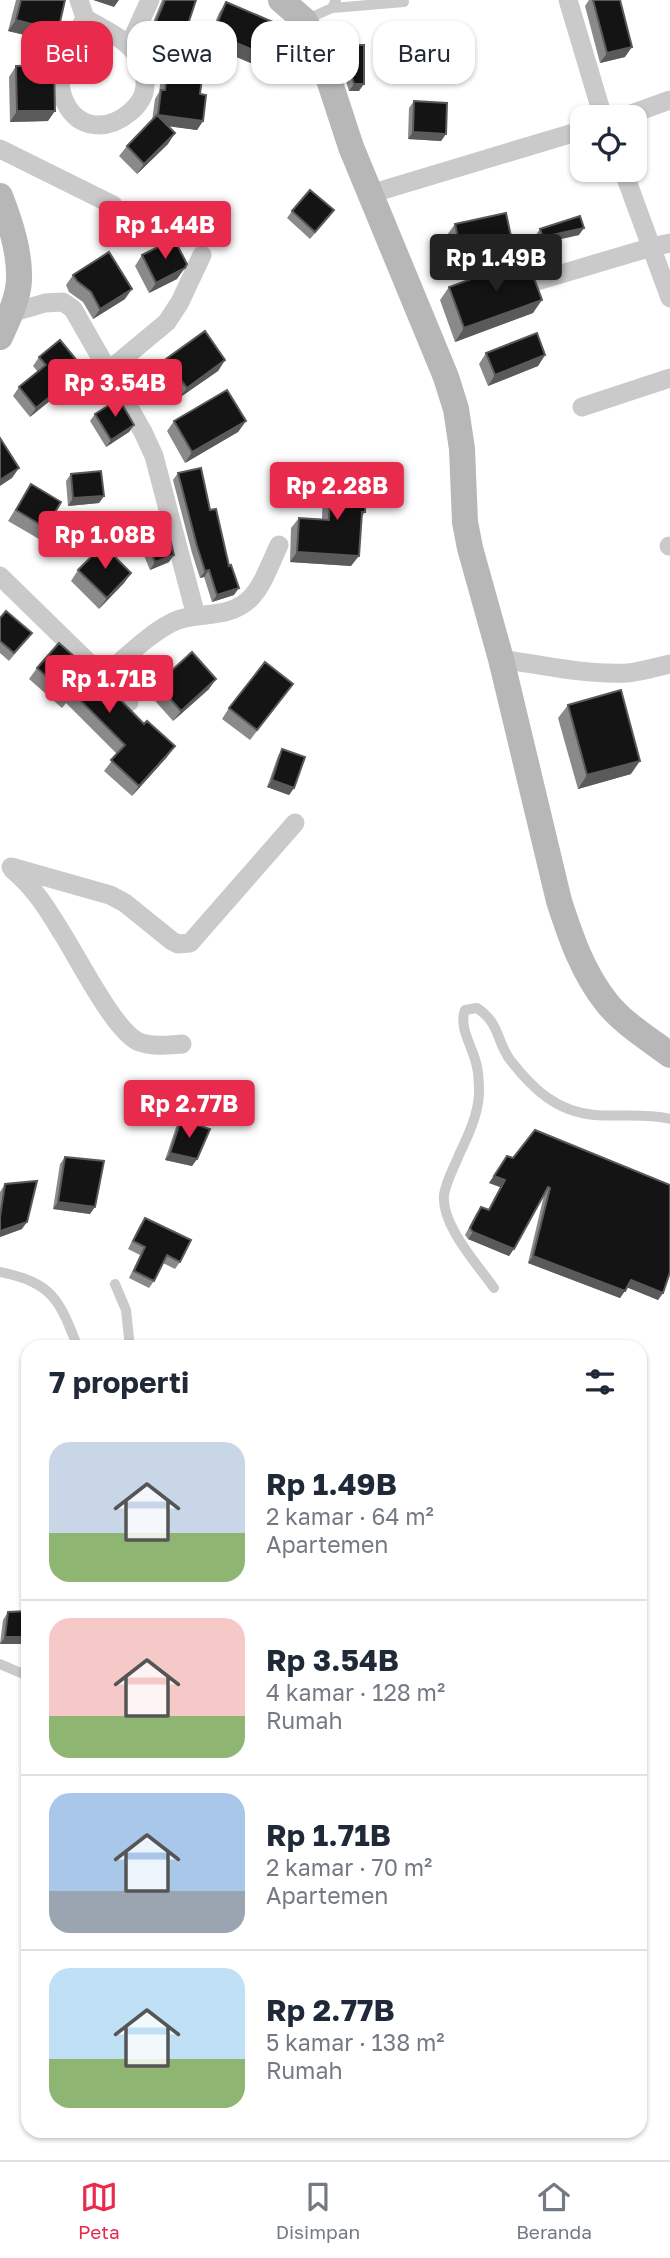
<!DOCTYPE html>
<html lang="id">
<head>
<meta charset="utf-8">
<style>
	:root { --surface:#fff; --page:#f2f2f3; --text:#1f2937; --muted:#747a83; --line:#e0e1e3; --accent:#e82a4c }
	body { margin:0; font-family:"Golos Text",sans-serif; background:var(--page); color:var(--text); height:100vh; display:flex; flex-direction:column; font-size:26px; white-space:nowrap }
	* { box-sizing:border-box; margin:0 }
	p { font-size:23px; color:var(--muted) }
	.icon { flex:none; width:38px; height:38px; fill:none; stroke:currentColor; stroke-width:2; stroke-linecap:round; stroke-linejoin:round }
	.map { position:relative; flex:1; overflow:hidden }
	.details { position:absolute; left:21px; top:1340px; width:626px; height:798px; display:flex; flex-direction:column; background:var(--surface); border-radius:21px; box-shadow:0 2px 5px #0004 }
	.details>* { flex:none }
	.hud { position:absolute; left:21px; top:21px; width:628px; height:63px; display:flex; gap:14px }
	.controls { position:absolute; left:570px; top:105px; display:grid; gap:14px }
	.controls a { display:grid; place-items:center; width:77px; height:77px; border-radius:14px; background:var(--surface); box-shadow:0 2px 5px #0004; font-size:35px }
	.price { position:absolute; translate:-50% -60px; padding:0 16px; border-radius:7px; background:var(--accent); color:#fff; font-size:23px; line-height:46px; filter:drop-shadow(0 2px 4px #0008) }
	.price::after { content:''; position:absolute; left:50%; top:42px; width:21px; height:16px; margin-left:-10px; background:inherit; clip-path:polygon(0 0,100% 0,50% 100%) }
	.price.selected { background:#222; color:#fff }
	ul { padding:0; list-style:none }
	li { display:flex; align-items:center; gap:21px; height:175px; padding:0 28px }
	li+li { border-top:2px solid var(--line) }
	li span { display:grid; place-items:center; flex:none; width:196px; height:140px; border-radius:21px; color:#555 }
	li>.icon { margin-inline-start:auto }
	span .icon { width:84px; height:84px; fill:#fffc; stroke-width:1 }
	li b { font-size:30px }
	h2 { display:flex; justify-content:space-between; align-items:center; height:84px; padding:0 28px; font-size:30px }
	.pill { padding:0 24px; border-radius:21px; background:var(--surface); box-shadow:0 2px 5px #0004; font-size:24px; line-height:63px }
	.pill.selected { background:var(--accent); color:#fff }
	.tabs { display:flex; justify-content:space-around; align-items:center; height:98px; border-top:2px solid var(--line); background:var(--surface); font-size:19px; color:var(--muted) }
	.tabs a { display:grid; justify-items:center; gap:4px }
	.tabs .selected { color:var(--accent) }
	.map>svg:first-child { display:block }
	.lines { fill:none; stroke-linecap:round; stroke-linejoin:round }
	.lane { stroke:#cacaca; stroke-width:10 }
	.street { stroke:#cacaca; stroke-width:19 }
	.secondary { stroke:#b7b7b7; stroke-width:26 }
	.wall { fill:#8a8a8a }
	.shaded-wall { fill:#5a5a5a }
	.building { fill:#141414; stroke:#5a5a5a; stroke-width:2 }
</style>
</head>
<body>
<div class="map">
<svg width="670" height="2160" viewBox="0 0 670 2160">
	<rect width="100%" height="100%" fill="#fff"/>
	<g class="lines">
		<!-- lane -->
		<path class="lane" d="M332,8L404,2
			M305,20L332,8L336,0
			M0,1272C53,1283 59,1299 78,1348
			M115,1284L126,1310L130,1348
			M494,1288C478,1265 441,1225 444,1195C446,1181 454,1168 459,1155C468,1136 478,1115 479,1094C479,1085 479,1075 477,1067C474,1049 458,1028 465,1010L477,1008C501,1024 496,1042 511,1061C533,1089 557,1112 595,1115C620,1117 645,1113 670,1119
			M0,1664L28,1676"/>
		<!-- street -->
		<path class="street" d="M79,0L85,18C77,35 64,53 61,72C57,96 71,125 99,125C119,125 144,106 145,86C146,77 142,64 137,56C126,38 102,29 85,18
			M568,0L603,117
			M129,46L150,0
			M623,117L670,100
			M0,149L113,205
			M623,170L670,298
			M370,194L583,130
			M534,282L652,247L670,243
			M11,313L45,303L63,302L73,309L143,432L154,456L196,616
			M107,372L167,322L180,302L202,255
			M582,407L670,378
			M669,546H670
			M0,576L129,702
			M501,659C542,665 585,675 627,673C641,672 656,667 670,664
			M103,676C125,659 146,636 171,623C183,616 200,616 213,614C257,610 262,581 279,545
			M11,867L110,895L125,903L172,941L178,944L190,943L295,823
			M13,870C34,887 48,910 62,933C78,958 115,1032 139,1042C152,1047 168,1045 182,1044"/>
		<!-- secondary -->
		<path class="secondary" d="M281,0L304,20L317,43L351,147L446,377L456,409L462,449L465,522L470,548L501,659L559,901C571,938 583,973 607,1003C624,1024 649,1039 670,1055
			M0,196C10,222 20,251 19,280C18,300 8,319 0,337"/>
	</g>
	<!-- wall -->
	<path class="wall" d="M16,0H65L58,31L50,41L8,31Z
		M162,0H196L177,47L147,37Z
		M589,0H620L625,57L600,63L585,6Z
		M226,2L253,64L206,44L219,13Z
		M345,45L359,91H349L340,62V52Z
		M169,56L200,94L203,121L197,130L168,126V144L137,174L119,156L127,146L152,121L155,99L159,92L163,65Z
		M16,66L48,121L10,122L9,77Z
		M414,101L446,134L441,141L408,139L409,108Z
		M292,211L329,217L310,239L287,218Z
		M455,224L505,251L454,263L447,235Z
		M540,229L579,235L538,244L535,236Z
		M142,255L177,279L149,293L135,266Z
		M73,275L125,299L93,319L83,302L69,292L66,285Z
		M449,287L533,313L455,342L440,300Z
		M486,353L545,355L538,366L488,386L479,364Z
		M39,357L81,383L61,400L57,395L30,417L13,396L19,387L38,372L33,366Z
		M166,359L225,360L218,371L179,398L159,370Z
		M95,414L134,425L129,432L106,447L90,421Z
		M174,421H246L238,432L185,463L167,431Z
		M178,473L210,510L229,566L234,595L212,602L204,577L200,578L192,553L173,480Z
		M71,474L104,496L99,503L68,506L66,481Z
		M331,478L365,512L361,518L351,566L290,562L291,528L299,518L322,519L323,488Z
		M31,484L46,528L39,539L8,521Z
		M145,538L169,562L150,570L140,546Z
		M78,570L131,573L124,583L99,609L71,581Z
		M0,618L32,633L9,661L0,653Z
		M37,668L167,757L132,796L104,771L117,754L66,703L62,708L29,679Z
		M157,684L209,689L173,721L149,694Z
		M293,684L250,740L222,719L229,708Z
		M568,705L631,774L578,789L558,718Z
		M282,749L294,788L289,795L267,787L278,756Z
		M135,1086L172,1122L130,1125L128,1096Z
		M181,1120L197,1159L192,1166L165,1160L176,1127Z
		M535,1130L663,1293L658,1300L627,1287L620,1298L528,1263L544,1195L509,1256L468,1239L465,1235L476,1214L481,1207L488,1210L500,1187L489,1183L507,1156L513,1158Z
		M65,1157L90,1214L53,1209L60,1164Z
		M5,1184L22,1229L0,1237V1192Z
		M145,1218L180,1262L175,1269L163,1263L154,1281L149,1288L129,1278L140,1255L128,1249L140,1225Z
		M8,1612L22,1644H0L3,1620Z"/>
	<!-- shaded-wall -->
	<path class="shaded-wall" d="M93,0H119L114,7Z
		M16,20L58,31L50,41L8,31Z
		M154,26L184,36L177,47L147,37Z
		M213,33L260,53L253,64L206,44Z
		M632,47L625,57L600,63L607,53Z
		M354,84H364L359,91H349Z
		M17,111H55L48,121L10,122Z
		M158,115L203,121L197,130L151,124Z
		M413,132L446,134L441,141L408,139Z
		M175,133L168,144L137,174L144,164Z
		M584,228L579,235L538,244L543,237Z
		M512,241L505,251L454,263L461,252Z
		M185,268L177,279L149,293L156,283Z
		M132,289L125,299L93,319L100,309Z
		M542,300L533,313L455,342L464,328Z
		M545,355L538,366L488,386L495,375Z
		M225,360L218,371L179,398L187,388Z
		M88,374L81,383L61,400L68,391Z
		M63,386L57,395L30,417L36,408Z
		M246,421L238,432L185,463L192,452Z
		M134,425L129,432L106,447L111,440Z
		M19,468L12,478L0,486V480Z
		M104,496L99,503L68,506L73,498Z
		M297,552L359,556L351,566L290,562Z
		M174,555L169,562L150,570L155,562Z
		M209,570L204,577L200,578L205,571Z
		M131,573L124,583L99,609L107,598Z
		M239,588L234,595L212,602L217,595Z
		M216,679L209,689L173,721L181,711Z
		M175,746L167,757L132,796L139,786Z
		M640,761L631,774L578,789L587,775Z
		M272,780L294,788L289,795L267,787Z
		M179,1112L172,1122L130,1125L137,1115Z
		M170,1153L197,1159L192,1166L165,1160Z
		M494,1176L505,1180L500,1187L489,1183Z
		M58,1202L95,1207L90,1214L53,1209Z
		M27,1222L22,1229L0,1237V1231Z
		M473,1232L514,1249L509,1256L468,1239Z
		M533,1256L625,1291L620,1298L528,1263Z
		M631,1280L663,1293L658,1300L626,1287Z
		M5,1637H27L22,1644H0Z"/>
	<!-- building -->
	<path class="building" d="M21,0H65L58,31L16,20Z
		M165,0H196L184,36L154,26Z
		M593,0H620L632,47L607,53Z
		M226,2L273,22L260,53L213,33Z
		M345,45H364V84H354L345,55Z
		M169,56L204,61L200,94L206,95L203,121L158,115L161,90H165Z
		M54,65L55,111H17L16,66Z
		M414,101L447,103L446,134L413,132Z
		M157,115L175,133L144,164L127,146Z
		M310,190L334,210L315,232L292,211Z
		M506,213L512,241L461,252L455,224Z
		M580,216L584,228L543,237L540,229Z
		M174,239L187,264L185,268L156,283L142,255Z
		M109,252L132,289L100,309L91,292L77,281L73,275Z
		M527,259L542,300L464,328L449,287Z
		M205,331L225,360L187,388L166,359Z
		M537,333L545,355L495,375L486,353Z
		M60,340L88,374L68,391L63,386L36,408L19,387L46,365L39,357Z
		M227,390L246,421L192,452L174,421Z
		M119,399L134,425L111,440L95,414Z
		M0,438L19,468L0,480Z
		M201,468L210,510L216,509L229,566L231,565L239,588L217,595L209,570L205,571L197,546L178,473Z
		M101,471L104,496L73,498L71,474Z
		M331,478L366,479L365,512H362L359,556L297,552L299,518L329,520Z
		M31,484L61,502L46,528L16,510Z
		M168,530L174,555L155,562L145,538Z
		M103,545L131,573L107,598L78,570Z
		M6,611L32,633L14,653L0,641V618Z
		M59,643L102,681L144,724L147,721L175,746L139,786L111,760L125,745L73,693L69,697L37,668Z
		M192,652L216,679L181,711L157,684Z
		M265,662L293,684L257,730L229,708Z
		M621,690L640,761L587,775L568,705Z
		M282,749L305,757L294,788L272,780Z
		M177,1083L179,1112L137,1115L135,1086Z
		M181,1120L210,1129L197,1159L170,1153Z
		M535,1130L670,1185V1272L663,1293L631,1280L625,1291L533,1256L550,1188L548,1187L514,1249L473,1232L470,1228L481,1207L489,1210L505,1180L494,1176L507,1156L513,1158Z
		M65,1157L104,1161L95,1207L58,1202Z
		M37,1181L27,1222L0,1231V1217L5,1184Z
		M145,1218L191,1240L180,1262L167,1255L154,1281L134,1271L145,1247L133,1241Z
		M28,1611L27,1637H5L8,1612Z"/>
</svg>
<div class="controls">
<a><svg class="icon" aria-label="locate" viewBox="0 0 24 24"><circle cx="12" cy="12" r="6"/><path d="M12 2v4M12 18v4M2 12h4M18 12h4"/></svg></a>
</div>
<b class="price" style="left:165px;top:261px">Rp 1.44B</b>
<b class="price selected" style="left:496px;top:294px">Rp 1.49B</b>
<b class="price" style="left:115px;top:419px">Rp 3.54B</b>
<b class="price" style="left:337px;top:522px">Rp 2.28B</b>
<b class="price" style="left:105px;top:571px">Rp 1.08B</b>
<b class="price" style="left:109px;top:715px">Rp 1.71B</b>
<b class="price" style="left:189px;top:1140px">Rp 2.77B</b>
<div class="hud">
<a class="pill selected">Beli</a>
<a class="pill">Sewa</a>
<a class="pill">Filter</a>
<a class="pill">Baru</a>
</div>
<section class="details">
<h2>7 properti<svg class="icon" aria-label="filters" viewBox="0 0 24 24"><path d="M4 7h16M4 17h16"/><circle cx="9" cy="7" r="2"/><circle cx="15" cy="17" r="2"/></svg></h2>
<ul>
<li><span style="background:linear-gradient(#c9d6e8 65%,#8fb573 0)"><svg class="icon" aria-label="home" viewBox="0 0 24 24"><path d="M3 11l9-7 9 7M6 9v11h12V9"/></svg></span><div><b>Rp 1.49B</b><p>2 kamar · 64 m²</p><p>Apartemen</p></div></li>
<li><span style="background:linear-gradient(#f6c9c9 70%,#8fb573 0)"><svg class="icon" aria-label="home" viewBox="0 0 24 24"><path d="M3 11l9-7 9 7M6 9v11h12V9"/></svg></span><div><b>Rp 3.54B</b><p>4 kamar · 128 m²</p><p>Rumah</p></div></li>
<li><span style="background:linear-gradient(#a9c7e8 70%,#9aa5b1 0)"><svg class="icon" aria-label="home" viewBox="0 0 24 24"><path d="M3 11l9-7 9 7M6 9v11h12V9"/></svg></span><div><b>Rp 1.71B</b><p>2 kamar · 70 m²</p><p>Apartemen</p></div></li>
<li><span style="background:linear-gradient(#bfe0f5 65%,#8fb573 0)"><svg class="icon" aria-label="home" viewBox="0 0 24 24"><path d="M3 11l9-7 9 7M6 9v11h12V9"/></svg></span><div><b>Rp 2.77B</b><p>5 kamar · 138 m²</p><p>Rumah</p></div></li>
</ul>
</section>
</div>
<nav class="tabs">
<a class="selected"><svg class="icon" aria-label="map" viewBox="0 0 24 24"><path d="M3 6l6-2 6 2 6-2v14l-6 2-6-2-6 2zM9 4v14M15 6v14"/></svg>Peta</a>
<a><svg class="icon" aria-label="saved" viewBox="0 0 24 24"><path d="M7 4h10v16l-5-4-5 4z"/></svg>Disimpan</a>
<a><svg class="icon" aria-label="home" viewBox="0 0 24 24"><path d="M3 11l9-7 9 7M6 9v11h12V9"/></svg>Beranda</a>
</nav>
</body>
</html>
